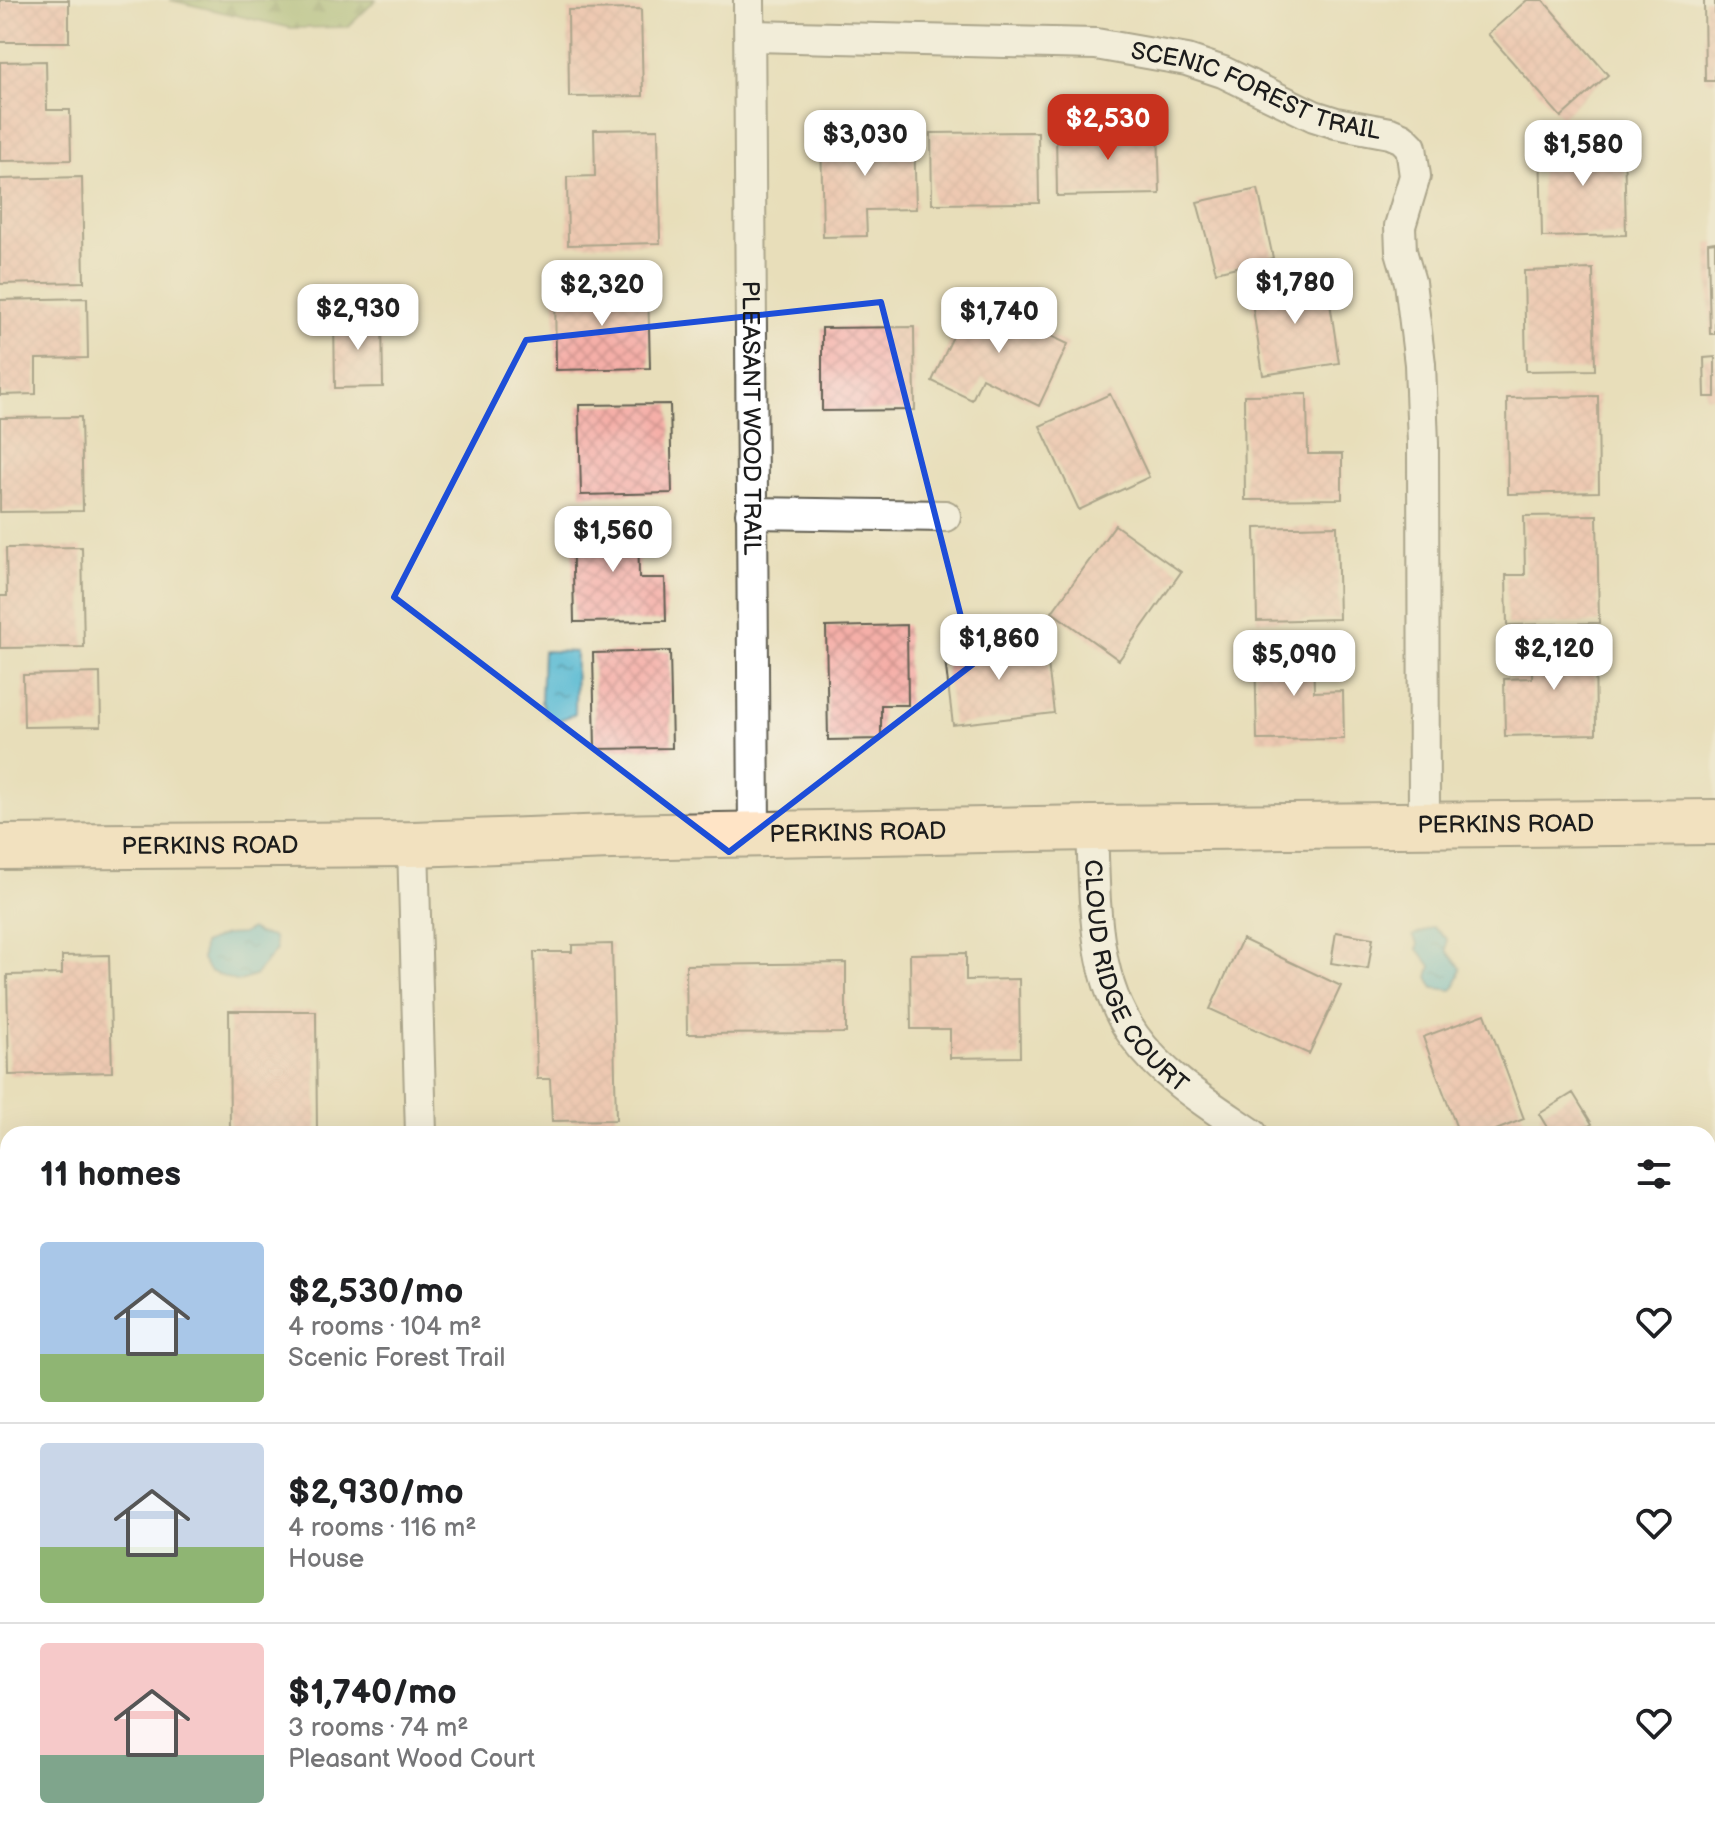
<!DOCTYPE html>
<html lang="en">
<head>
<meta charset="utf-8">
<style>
	:root { --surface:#fff; --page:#f6f6f6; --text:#202124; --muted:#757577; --line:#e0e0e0; --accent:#c8321e }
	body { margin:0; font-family:"Balsamiq Sans",sans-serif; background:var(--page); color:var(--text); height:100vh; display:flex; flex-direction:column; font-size:30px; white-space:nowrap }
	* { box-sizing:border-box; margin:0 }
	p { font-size:26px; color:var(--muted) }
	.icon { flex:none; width:44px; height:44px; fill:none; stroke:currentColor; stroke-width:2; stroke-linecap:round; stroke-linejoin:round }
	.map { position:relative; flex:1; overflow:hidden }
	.details { position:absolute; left:0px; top:1126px; width:1716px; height:714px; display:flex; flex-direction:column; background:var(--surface); border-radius:24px 24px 0 0; box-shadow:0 8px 32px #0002 }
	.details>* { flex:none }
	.price { position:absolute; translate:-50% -68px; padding:0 18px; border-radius:16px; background:#fff; color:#222; font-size:26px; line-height:52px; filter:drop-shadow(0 2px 4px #0008) }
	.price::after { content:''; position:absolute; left:50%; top:48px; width:24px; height:18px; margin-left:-12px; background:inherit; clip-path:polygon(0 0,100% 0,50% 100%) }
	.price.active { background:var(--accent); color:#fff }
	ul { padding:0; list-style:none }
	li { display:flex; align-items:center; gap:24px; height:200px; padding:0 40px }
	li+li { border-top:2px solid var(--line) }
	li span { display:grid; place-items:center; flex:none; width:224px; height:160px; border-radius:8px; color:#555 }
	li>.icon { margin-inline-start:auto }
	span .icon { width:96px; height:96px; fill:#fffc; stroke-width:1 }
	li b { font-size:34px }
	h2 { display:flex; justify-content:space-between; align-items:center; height:96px; padding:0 40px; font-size:34px }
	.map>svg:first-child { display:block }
	.forest { fill:url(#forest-firs); stroke:#55643e; stroke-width:2 }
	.water { fill:url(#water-ripples); stroke:#386a77; stroke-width:2 }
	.building { fill:url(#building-cross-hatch) }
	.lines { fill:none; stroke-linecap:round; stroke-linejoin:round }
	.minor-casing { stroke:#636053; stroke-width:34 }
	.secondary-casing { stroke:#636053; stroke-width:48 }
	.minor { stroke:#fff; stroke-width:30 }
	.secondary { stroke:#ffe4c6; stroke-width:44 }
	.marked { fill:none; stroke:#1d4ed8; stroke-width:6; stroke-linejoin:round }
	.labels { text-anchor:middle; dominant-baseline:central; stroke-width:8; stroke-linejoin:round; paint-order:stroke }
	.street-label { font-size:24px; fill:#1c1c1c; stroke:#f7f3e8 }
</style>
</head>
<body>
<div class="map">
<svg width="1715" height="1839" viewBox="0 0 1715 1839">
	<defs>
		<pattern id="forest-firs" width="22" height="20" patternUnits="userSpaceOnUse" patternTransform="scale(2)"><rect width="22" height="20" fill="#8eac60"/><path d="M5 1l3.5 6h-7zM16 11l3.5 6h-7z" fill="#738b4e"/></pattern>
		<pattern id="water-ripples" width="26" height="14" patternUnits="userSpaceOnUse" patternTransform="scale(2)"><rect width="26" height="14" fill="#53b8d2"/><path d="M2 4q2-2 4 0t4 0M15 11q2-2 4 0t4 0" fill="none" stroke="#4495aa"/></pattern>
		<pattern id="building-cross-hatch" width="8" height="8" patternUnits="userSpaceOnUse" patternTransform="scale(2)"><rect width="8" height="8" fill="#f5afa8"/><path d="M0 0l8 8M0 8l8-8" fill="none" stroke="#d19690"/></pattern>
	</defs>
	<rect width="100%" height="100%" fill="#f7f3e8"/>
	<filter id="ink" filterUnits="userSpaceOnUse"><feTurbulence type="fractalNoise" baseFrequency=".0125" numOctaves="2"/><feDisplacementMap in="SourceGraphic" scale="16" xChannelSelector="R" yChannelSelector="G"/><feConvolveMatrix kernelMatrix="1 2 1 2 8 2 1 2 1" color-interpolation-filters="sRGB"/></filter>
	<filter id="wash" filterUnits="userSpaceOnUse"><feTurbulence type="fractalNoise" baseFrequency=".006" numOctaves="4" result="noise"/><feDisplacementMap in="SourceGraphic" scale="32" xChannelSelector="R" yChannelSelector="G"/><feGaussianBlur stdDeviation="1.8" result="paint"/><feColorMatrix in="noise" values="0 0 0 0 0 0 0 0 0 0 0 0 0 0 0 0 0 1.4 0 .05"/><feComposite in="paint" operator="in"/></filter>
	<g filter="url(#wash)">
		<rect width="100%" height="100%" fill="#e8deba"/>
		<!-- forest -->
		<path class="forest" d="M170,0H376L348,27L291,28Z"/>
		<!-- water -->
		<path class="water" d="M543,651L576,652L575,714L559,720L547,717L541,702Z
			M1433,927L1447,939V951L1461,968L1456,986L1452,990L1434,988L1428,977L1431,966L1417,948L1419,945L1413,936Z
			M251,929L258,934L274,937L276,950L255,976L237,982L209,971L202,960L203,944L224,935L242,934Z"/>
		<g id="blocks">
			<!-- building -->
			<path class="building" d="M0,0H69V42H0Z
				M1527,0H1543L1608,75L1561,117L1488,34Z
				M1704,0H1715V81H1705Z
				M641,9L643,96L569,97L568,10Z
				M46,61L47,110H70L71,160L0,161V62Z
				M1158,128L1160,194L1057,196L1056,130Z
				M658,129L660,243L568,245L567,177L595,176L594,130Z
				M914,131L916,209L866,210L867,236L823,237L821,133Z
				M1038,132L1039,203L932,204L931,133Z
				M1624,139L1626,235L1542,237L1540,140Z
				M82,177L84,282L0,284V179Z
				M1258,189L1273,258L1216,272L1197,202Z
				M1715,242V334H1710L1708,243Z
				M1593,269L1595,370L1526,371L1524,271Z
				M1326,276L1339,363L1263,375L1250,289Z
				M648,286L650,368L556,370L555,287Z
				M87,298L88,358L36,359V394L0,395V300Z
				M971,298L1068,344L1039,406L982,378L972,400L932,381Z
				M382,317L383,387L335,388L334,318Z
				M914,327L915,410L822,411V328Z
				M1715,357V397H1705L1704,358Z
				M1110,394L1149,477L1079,510L1040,426Z
				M1307,394L1308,454H1342V499L1245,500L1244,395Z
				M1598,396L1599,492L1508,494L1507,398Z
				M670,404L672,493L581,495L579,405Z
				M81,417L83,511L0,512V418Z
				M1597,515L1599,623L1507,625L1506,575H1525L1524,516Z
				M638,516L639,578H665L666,621L574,622L572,518Z
				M1115,525L1181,572L1119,660L1052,612Z
				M1337,526L1339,619L1257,621L1255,528Z
				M82,547L84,647L0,648V596H7L6,548Z
				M907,625L908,705H881V739L828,740L826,627Z
				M1045,639L1054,713L953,725L944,651Z
				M1595,640L1596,734L1505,736L1504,679L1532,678V641Z
				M1313,648L1314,692L1343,691L1344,739L1257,740L1255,649Z
				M670,651L672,748L595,749L593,653Z
				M100,673L101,726L24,727L23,675Z
				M1336,932L1373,938L1368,969L1331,963Z
				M1242,939L1341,986L1309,1054L1210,1009Z
				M612,944L616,1120L552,1121L550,1079H537L534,952H572V945Z
				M966,953V980L1019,979L1020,1057L950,1058V1029H911L910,954Z
				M109,955L112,1072L9,1075L7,975L62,974V956Z
				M846,963V1033L687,1034L686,965Z
				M229,1011H316L317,1134H230Z
				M1485,1014L1524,1119L1486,1134H1459L1423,1037Z
				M1573,1093L1592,1124L1575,1134H1551L1539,1114Z
				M8,1487V1573L0,1555V1491Z
				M1708,1721H1715V1770H1708Z
				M136,1832H181L184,1838L140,1839Z
				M712,1832H799L792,1839H718Z
				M876,1832H1008L1007,1839H874Z
				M1063,1832H1124V1839H1063Z"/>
		</g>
	</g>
	<g filter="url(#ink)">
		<use href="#blocks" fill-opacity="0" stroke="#636053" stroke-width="2"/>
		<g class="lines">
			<!-- minor casing -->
			<g class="minor-casing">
				<g id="minor">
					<path id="s1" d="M749,0L754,834"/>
					<path id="s2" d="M750,36L1096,44L1187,60L1223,72L1314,116L1336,123L1390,133L1402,138L1411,147L1415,176L1400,226L1401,251L1410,282L1420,364L1423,444L1424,825"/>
					<path d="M751,513L945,516"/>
					<path id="s3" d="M1092,828C1095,898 1092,977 1134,1036C1163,1077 1211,1106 1252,1134"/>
					<path d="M413,844L421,1134"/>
					<path d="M0,1700L8,1693"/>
					<path d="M592,1832L596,1839"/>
					<path d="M1286,1839V1837"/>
				</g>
			</g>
			<!-- secondary casing -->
			<g class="secondary-casing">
				<g id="secondary">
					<path id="s4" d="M0,847L413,844L611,837L1092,828L1715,822"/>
				</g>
			</g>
			<!-- minor -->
			<use href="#minor" class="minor"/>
			<!-- secondary -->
			<use href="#secondary" class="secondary"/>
		</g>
	</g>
	<!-- marked area -->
	<path d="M0 0H1715V1839H0ZM881,302L973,664L729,852L394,597L526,340Z" fill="#e8deba" fill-opacity=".55" fill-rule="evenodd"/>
	<path class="marked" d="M881,302L973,664L729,852L394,597L526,340Z"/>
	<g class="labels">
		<!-- street labels -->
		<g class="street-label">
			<text stroke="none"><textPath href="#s2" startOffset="514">SCENIC FOREST TRAIL</textPath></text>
			<text stroke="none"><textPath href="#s1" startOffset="418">PLEASANT WOOD TRAIL</textPath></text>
			<text stroke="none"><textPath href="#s4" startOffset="1506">PERKINS ROAD</textPath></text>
			<text stroke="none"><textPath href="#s4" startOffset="858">PERKINS ROAD</textPath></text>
			<text stroke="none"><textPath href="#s4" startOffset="210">PERKINS ROAD</textPath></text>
			<text stroke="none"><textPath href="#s3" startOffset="160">CLOUD RIDGE COURT</textPath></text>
		</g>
	</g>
</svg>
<b class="price active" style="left:1108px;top:162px">$2,530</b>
<b class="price" style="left:865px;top:178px">$3,030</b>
<b class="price" style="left:1583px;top:188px">$1,580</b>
<b class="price" style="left:1295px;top:326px">$1,780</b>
<b class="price" style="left:602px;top:328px">$2,320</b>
<b class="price" style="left:358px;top:352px">$2,930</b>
<b class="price" style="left:999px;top:355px">$1,740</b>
<b class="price" style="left:613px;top:574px">$1,560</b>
<b class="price" style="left:999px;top:682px">$1,860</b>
<b class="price" style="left:1554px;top:692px">$2,120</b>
<b class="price" style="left:1294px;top:698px">$5,090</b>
<section class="details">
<h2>11 homes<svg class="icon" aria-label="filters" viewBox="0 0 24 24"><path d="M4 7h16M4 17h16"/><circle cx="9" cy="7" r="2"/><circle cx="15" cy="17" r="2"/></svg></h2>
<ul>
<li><span style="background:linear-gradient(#a9c7e8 70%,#8fb573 0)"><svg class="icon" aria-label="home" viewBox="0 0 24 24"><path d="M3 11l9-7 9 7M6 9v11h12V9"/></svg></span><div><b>$2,530/mo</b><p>4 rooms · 104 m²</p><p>Scenic Forest Trail</p></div><svg class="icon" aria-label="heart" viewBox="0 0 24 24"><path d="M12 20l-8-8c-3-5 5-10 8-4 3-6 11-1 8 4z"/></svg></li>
<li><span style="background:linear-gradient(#c9d6e8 65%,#8fb573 0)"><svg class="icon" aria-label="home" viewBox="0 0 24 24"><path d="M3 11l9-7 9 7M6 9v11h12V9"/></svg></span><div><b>$2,930/mo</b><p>4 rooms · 116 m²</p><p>House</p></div><svg class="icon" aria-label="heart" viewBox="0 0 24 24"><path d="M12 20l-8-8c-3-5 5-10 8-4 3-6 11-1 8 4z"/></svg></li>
<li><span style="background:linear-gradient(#f6c9c9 70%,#7fa58c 0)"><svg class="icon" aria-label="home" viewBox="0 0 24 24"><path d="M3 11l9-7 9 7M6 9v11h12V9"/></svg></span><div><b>$1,740/mo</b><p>3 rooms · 74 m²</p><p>Pleasant Wood Court</p></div><svg class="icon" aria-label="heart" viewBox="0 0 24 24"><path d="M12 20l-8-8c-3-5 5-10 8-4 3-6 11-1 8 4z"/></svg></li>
</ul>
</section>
</div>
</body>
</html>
